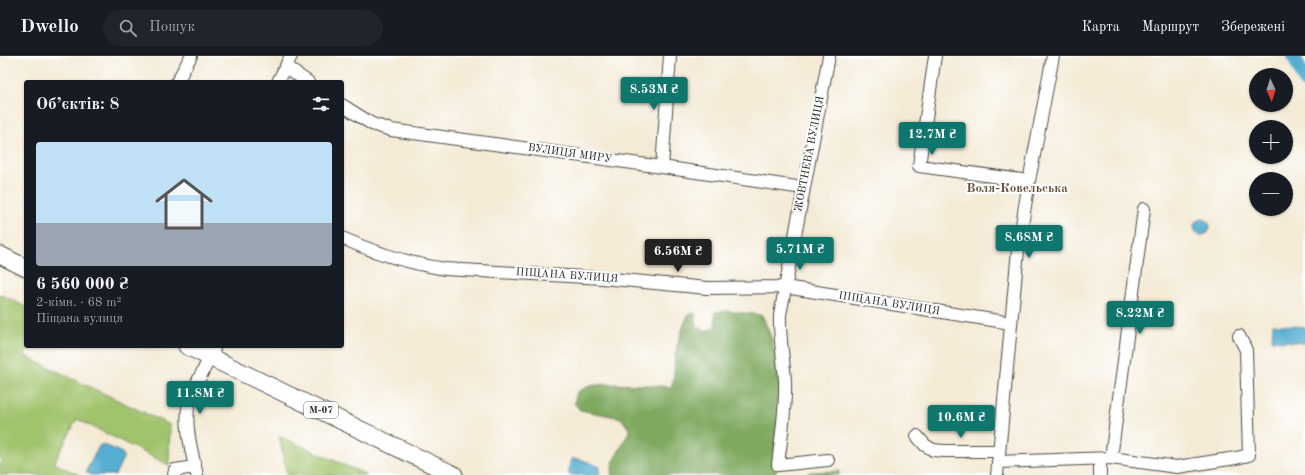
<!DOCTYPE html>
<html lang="uk">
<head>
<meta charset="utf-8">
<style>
	:root { --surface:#171b24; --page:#20242c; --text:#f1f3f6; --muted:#9ea1a6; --line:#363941; --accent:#0f766e }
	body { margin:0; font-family:"Old Standard TT",serif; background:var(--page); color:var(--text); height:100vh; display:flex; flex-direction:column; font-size:15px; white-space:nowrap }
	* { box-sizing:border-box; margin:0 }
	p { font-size:13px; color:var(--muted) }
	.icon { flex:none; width:22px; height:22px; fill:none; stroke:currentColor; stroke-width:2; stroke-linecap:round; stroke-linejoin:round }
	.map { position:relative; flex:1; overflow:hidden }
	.sheet { position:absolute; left:24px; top:24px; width:320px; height:268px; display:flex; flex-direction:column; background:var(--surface); border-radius:4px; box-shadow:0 1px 3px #0004 }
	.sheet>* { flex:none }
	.needle { width:26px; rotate:176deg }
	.fabs { position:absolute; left:1249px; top:12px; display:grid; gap:8px }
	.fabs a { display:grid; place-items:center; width:44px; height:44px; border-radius:50%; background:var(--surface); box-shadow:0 1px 3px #0004; font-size:20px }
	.price { position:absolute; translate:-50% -34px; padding:0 9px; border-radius:4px; background:var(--accent); color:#fff; font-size:13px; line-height:26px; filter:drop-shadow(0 1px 2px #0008) }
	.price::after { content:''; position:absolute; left:50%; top:24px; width:12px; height:9px; margin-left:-6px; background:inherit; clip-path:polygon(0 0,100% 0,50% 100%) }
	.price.on { background:#222; color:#fff }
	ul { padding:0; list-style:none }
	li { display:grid; align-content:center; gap:8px; height:212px; padding:0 12px }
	li span { display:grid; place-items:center; height:124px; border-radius:4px; color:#555 }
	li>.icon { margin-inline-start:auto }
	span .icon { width:72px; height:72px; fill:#fffc; stroke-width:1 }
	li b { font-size:17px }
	h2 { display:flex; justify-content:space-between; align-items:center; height:48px; padding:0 12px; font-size:17px }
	header { display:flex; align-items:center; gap:24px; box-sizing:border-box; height:56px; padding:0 20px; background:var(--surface); border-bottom:1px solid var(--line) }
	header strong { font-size:19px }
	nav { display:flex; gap:22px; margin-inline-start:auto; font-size:14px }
	.search { width:280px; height:36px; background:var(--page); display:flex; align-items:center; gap:10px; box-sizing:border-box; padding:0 14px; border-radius:22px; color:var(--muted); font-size:15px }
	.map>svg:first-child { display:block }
	.green { fill:#a0c36c; stroke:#66774c }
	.forest { fill:#80a960; stroke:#566a46 }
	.water { fill:#54aed2; stroke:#406c7e }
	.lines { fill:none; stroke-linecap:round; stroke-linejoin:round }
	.river { stroke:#54aed2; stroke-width:14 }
	.minor-casing { stroke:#494844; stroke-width:14 }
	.highway-casing { stroke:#494844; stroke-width:19 }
	.minor { stroke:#fff; stroke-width:12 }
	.highway { stroke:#fff; stroke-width:17 }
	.labels { text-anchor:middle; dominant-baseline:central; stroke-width:4; stroke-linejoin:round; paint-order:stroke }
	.shield { fill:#fff; stroke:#6b6b6b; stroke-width:1 }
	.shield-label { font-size:10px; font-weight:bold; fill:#2b2b2b }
	.street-label { font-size:11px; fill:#2b2b2b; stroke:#fff }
	.quarter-label { font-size:13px; font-weight:bold; fill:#66503a; stroke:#fff }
</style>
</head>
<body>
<header>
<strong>Dwello</strong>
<div class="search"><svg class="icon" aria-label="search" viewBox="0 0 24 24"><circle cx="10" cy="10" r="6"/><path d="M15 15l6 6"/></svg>Пошук</div>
<nav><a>Карта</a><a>Маршрут</a><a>Збережені</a></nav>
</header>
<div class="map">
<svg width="1305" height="419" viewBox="0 0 1305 419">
	<rect width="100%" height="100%" fill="#fff"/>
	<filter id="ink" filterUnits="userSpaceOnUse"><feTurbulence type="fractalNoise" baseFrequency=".025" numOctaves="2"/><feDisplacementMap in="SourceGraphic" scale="8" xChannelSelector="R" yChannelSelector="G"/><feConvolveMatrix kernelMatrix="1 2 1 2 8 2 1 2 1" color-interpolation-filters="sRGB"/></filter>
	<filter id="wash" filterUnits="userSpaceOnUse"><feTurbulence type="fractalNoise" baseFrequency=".012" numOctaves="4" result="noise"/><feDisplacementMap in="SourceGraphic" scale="16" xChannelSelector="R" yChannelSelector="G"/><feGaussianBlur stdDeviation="0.9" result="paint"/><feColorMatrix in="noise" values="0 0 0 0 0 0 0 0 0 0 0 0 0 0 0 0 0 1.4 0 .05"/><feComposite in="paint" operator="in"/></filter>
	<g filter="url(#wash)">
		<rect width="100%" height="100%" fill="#f4ead5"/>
		<!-- green -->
		<path class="green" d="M0,238L26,251V290H29L25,300L170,369L169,409L77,363L54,407L79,419H0Z
			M279,380L367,419H287Z"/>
		<!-- forest -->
		<path class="forest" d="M726,255L762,259L770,278L781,322L780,396L775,419H611L613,406L630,374L621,362L580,354L574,347L577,336L589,330L605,328L644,329L671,331C675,321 674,310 675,299C678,285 683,270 689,257H695L697,270L705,275L715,271V256Z
			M839,415V419H803L810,416Z"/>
		<!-- water -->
		<path class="water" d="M1194 171a8 8 0 1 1 16 0a8 8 0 1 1-16 0Z
			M1273,268L1305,271V287L1272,284Z
			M103,388L122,397L124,400L115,419H91L86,416L87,413L99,390Z
			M571,403C581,402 591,407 600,411L599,419H569V411Z"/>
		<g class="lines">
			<!-- river -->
			<path class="river" d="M1294,0L1305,26"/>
		</g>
	</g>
	<g filter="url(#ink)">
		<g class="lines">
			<!-- minor casing -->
			<g class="minor-casing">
				<path id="minor" d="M935,0L919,110L1029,125
					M286,11L308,26
					M177,26L191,0
					M278,26L291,0
					M342,49L372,68L391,74L662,111L803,132
					M662,111L670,0
					M342,182C377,198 407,207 445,213L602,222L707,232L785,231L1011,267
					M917,380L925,389L933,394L944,395H999
					M1111,402L1144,153
					M1100,403V419
					M828,404L778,409C781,382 786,354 785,326C784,304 779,282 780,259L829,0
					M998,406L1111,402L1177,411L1236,402L1249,399L1246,294L1239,280
					M174,419L175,414L195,411
					M197,419C192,397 182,362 191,340C198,323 208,307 215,290
					M997,419L1018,194L1029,125L1053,0"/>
			</g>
			<!-- highway casing -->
			<g class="highway-casing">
				<path id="highway" d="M0,199L26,212
					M187,290L454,419"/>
			</g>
			<!-- minor -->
			<use href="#minor" class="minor"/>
			<!-- highway -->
			<use href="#highway" class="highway"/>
		</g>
	</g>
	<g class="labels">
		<!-- shield labels -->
		<rect class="shield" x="304" y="346" width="34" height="16" rx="3"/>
		<g class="shield-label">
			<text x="321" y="354">М-07</text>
		</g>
		<!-- street labels -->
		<g class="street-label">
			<text transform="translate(570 98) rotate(8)">ВУЛИЦЯ МИРУ</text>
			<text transform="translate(810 98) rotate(-79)">ЖОВТНЕВА ВУЛИЦЯ</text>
			<text transform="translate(567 220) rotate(4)">ПІЩАНА ВУЛИЦЯ</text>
			<text transform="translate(889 248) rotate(9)">ПІЩАНА ВУЛИЦЯ</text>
		</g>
		<!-- quarter labels -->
		<g class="quarter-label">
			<text x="1017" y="132">Воля-Ковельська</text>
		</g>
	</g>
</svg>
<div class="fabs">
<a><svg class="needle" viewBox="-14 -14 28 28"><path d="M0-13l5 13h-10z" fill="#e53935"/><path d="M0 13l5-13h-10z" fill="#9ea1a6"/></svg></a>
<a>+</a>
<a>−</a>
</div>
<b class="price" style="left:654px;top:55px">8.53M ₴</b>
<b class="price" style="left:932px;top:100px">12.7M ₴</b>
<b class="price" style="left:1029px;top:203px">8.68M ₴</b>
<b class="price" style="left:800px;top:215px">5.71M ₴</b>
<b class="price on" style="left:678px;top:217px">6.56M ₴</b>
<b class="price" style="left:1140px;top:279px">8.22M ₴</b>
<b class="price" style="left:200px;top:359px">11.8M ₴</b>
<b class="price" style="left:961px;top:383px">10.6M ₴</b>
<section class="sheet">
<h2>Об’єктів: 8<svg class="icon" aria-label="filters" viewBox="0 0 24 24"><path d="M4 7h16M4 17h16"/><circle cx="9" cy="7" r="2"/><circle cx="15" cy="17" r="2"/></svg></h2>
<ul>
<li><span style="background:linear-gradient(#bfe0f5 65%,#9aa5b1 0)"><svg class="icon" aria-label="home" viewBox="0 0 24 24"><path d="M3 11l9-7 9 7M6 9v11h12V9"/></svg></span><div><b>6 560 000 ₴</b><p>2-кімн. · 68 m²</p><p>Піщана вулиця</p></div></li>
</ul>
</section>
</div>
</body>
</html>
